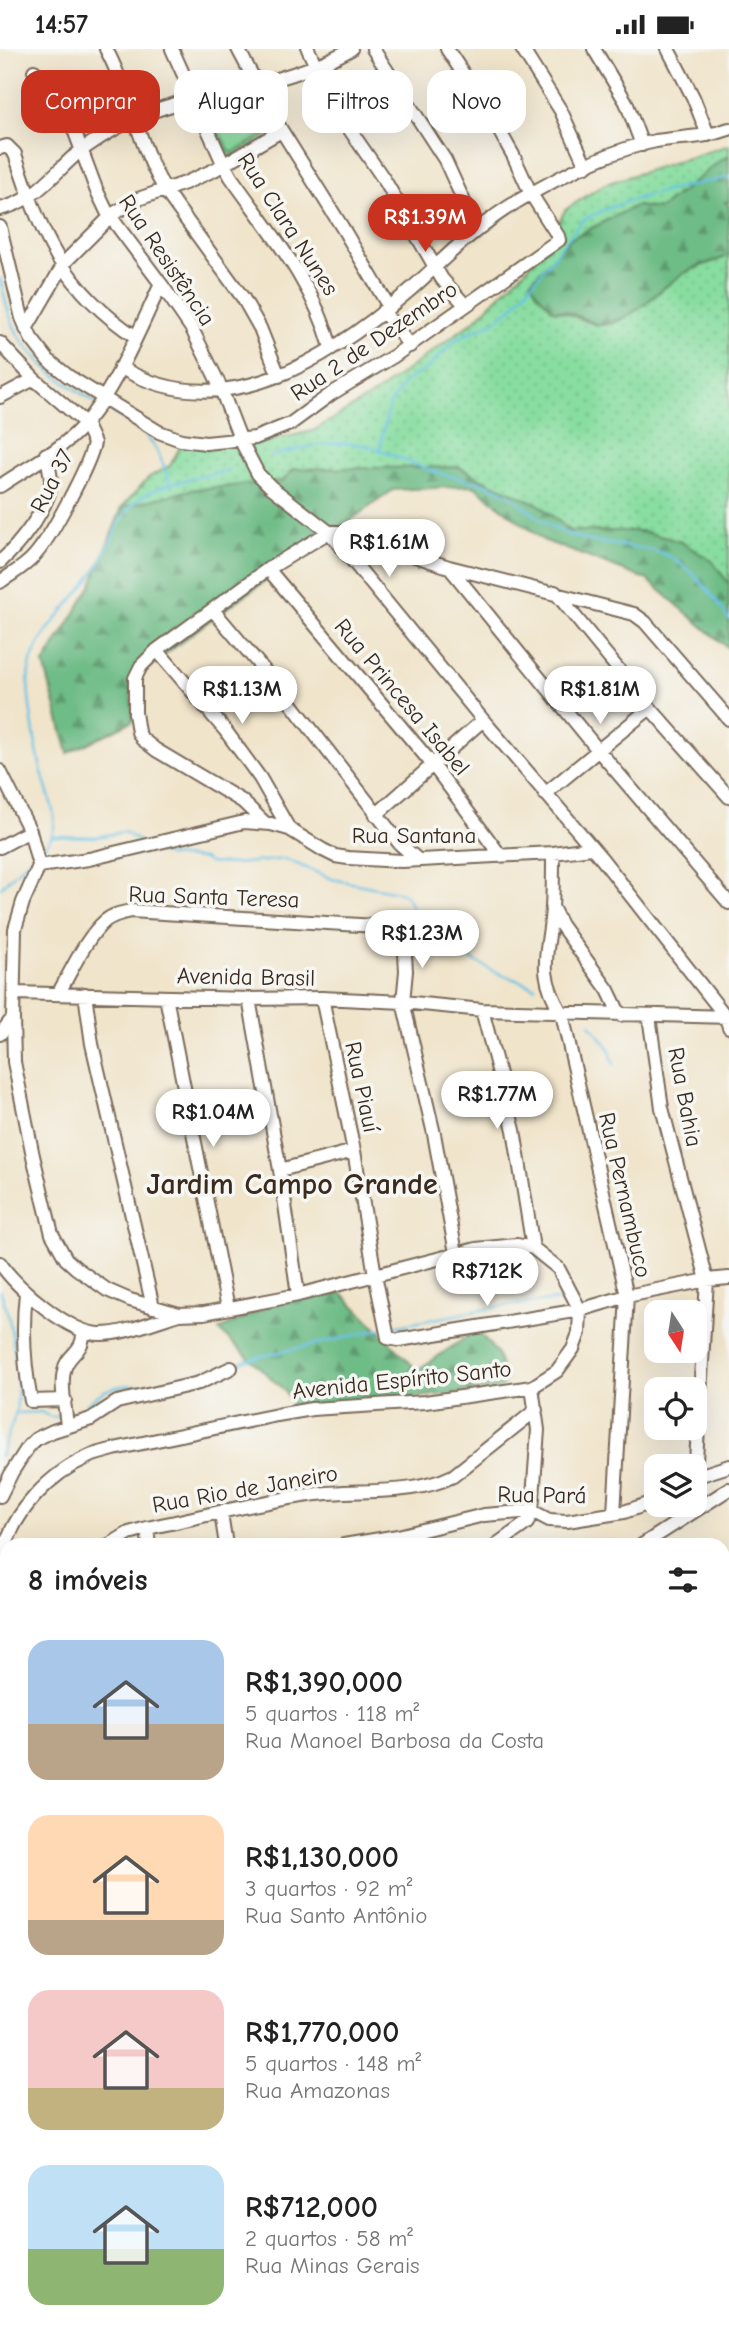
<!DOCTYPE html>
<html lang="pt">
<head>
<meta charset="utf-8">
<style>
	:root { --surface:#fff; --page:#f6f6f6; --text:#222; --muted:#767676; --accent:#c8321e }
	body { margin:0; font-family:"Comic Neue",sans-serif; background:var(--page); color:var(--text); height:100vh; display:flex; flex-direction:column; font-size:26px; white-space:nowrap }
	* { box-sizing:border-box; margin:0 }
	p { font-size:23px; color:var(--muted) }
	.icon { flex:none; width:38px; height:38px; fill:none; stroke:currentColor; stroke-width:2; stroke-linecap:round; stroke-linejoin:round }
	.map { position:relative; flex:1; overflow:hidden }
	.details { position:absolute; left:0px; top:1489px; width:730px; height:800px; display:flex; flex-direction:column; background:var(--surface); border-radius:21px 21px 0 0; box-shadow:0 7px 28px #0002 }
	.details>* { flex:none }
	.top-card { position:absolute; left:21px; top:21px; width:688px; height:63px; display:flex; gap:14px }
	.needle { width:46px; rotate:168deg }
	.fabs { position:absolute; left:644px; top:1251px; display:grid; gap:14px }
	.fabs a { display:grid; place-items:center; width:63px; height:63px; border-radius:14px; background:var(--surface); box-shadow:0 7px 28px #0002; font-size:35px }
	.price { position:absolute; translate:-50% -60px; padding:0 16px; border-radius:24px; background:#fff; color:#222; font-size:23px; line-height:46px; filter:drop-shadow(0 2px 4px #0008) }
	.price::after { content:''; position:absolute; left:50%; top:42px; width:21px; height:16px; margin-left:-10px; background:inherit; clip-path:polygon(0 0,100% 0,50% 100%) }
	.price.active { background:var(--accent); color:#fff }
	ul { padding:0; list-style:none }
	li { display:flex; align-items:center; gap:21px; height:175px; padding:0 28px }
	li span { display:grid; place-items:center; flex:none; width:196px; height:140px; border-radius:21px; color:#555 }
	li>.icon { margin-inline-start:auto }
	span .icon { width:84px; height:84px; fill:#fffc; stroke-width:1 }
	li b { font-size:30px }
	h2 { display:flex; justify-content:space-between; align-items:center; height:84px; padding:0 28px; font-size:30px }
	.pill { padding:0 24px; border-radius:21px; background:var(--surface); box-shadow:0 7px 28px #0002; font-size:24px; line-height:63px }
	.pill.active { background:var(--accent); color:#fff }
	.status { display:flex; justify-content:space-between; align-items:center; height:49px; padding:0 35px; background:var(--surface); direction:ltr }
	.status svg { height:19px; fill:currentColor }
	.map>svg:first-child { display:block }
	.grass { fill:url(#grass-dots); stroke:#62845f; stroke-width:2 }
	.forest { fill:url(#forest-firs); stroke:#547352; stroke-width:2 }
	.garden { fill:#88dda0; stroke:#62845f; stroke-width:2 }
	.lines { fill:none; stroke-linecap:round; stroke-linejoin:round }
	.stream { stroke:#66c1e4; stroke-width:2.5 }
	.minor-casing { stroke:#7a6b5a; stroke-width:16 }
	.minor { stroke:#fff; stroke-width:12 }
	.labels { text-anchor:middle; dominant-baseline:central; stroke-width:7; stroke-linejoin:round; paint-order:stroke }
	.street-label { font-size:23px; fill:#3b2a1e; stroke:#f6f6f2 }
	.district-label { font-size:30px; font-weight:bold; fill:#3b2a1e; stroke:#f6f6f2 }
</style>
</head>
<body>
<div class="status"><b>14:57</b><svg viewBox="0 0 49 12"><path d="M0 12V9h3v3zM5 12V6h3v6zM10 12V3h3v9zM15 12V0h3v12zM26 1h20v11H26zM47 4h2v5h-2z"/></svg></div>
<div class="map">
<svg width="729" height="2288" viewBox="0 0 729 2288">
	<defs>
		<pattern id="grass-dots" width="8" height="8" patternUnits="userSpaceOnUse" patternTransform="scale(1.75)"><rect width="8" height="8" fill="#88dda0"/><path d="M2 2h.1M6 6h.1" fill="none" stroke="#76be89" stroke-width="1.8" stroke-linecap="round"/></pattern>
		<pattern id="forest-firs" width="22" height="20" patternUnits="userSpaceOnUse" patternTransform="scale(1.75)"><rect width="22" height="20" fill="#6ebc86"/><path d="M5 1l3.5 6h-7zM16 11l3.5 6h-7z" fill="#5c996d"/></pattern>
	</defs>
	<rect width="100%" height="100%" fill="#f6f6f2"/>
	<filter id="ink" filterUnits="userSpaceOnUse"><feTurbulence type="fractalNoise" baseFrequency=".0143" numOctaves="2"/><feDisplacementMap in="SourceGraphic" scale="14" xChannelSelector="R" yChannelSelector="G"/><feConvolveMatrix kernelMatrix="1 2 1 2 8 2 1 2 1" color-interpolation-filters="sRGB"/></filter>
	<filter id="wash" filterUnits="userSpaceOnUse"><feTurbulence type="fractalNoise" baseFrequency=".00686" numOctaves="4" result="noise"/><feDisplacementMap in="SourceGraphic" scale="28" xChannelSelector="R" yChannelSelector="G"/><feGaussianBlur stdDeviation="1.57" result="paint"/><feColorMatrix in="noise" values="0 0 0 0 0 0 0 0 0 0 0 0 0 0 0 0 0 1.4 0 .05"/><feComposite in="paint" operator="in"/></filter>
	<g filter="url(#wash)">
		<rect width="100%" height="100%" fill="#f0e4ca"/>
		<!-- grass -->
		<path class="grass" d="M252,41L276,82L229,109L201,56Z
			M729,96V107L721,111L660,160L635,157L570,190L531,232L553,261C569,262 588,276 600,276C628,277 660,239 683,225C698,216 715,214 729,206V535L712,512L600,483L570,482L538,455L485,432L459,418L191,441L122,458L149,428L170,417L181,396L255,395L313,382L377,343L475,271L546,200L565,161L605,135Z"/>
		<!-- forest -->
		<path class="forest" d="M729,107V153H725L729,157V206L726,208L696,218L683,225L662,240L644,256L622,270L599,276L565,262L553,261L537,244L531,232L570,190L635,157L660,160L721,111Z
			M459,418L485,432L538,455L570,482H642L681,493L712,512L729,535V600L648,531L543,491L474,437L393,441L202,577L130,633L133,672L68,704L44,615L92,535L122,458L191,441L282,432L294,420Z
			M342,1244L417,1321L477,1281L496,1303L506,1331L501,1339L295,1361L285,1342L219,1281L278,1253Z"/>
		<!-- garden -->
		<path class="garden" d="M258,57L272,81L231,104L217,80Z"/>
		<g class="lines">
			<!-- stream -->
			<path class="stream" d="M0,230C5,248 9,271 19,287C37,316 68,337 97,354
				M103,357C146,383 154,387 171,436
				M379,401L389,357L405,333L426,320L458,289L493,273L513,258L582,172C619,149 686,138 729,128
				M272,407C304,398 339,389 371,398C393,405 414,416 436,423C457,430 482,431 502,442C522,452 537,472 558,481C578,491 604,494 625,497C637,499 650,500 662,504C690,516 713,545 729,570
				M52,787L95,788L124,783L140,793
				M152,800L168,807L204,810L209,814L235,815L285,810L332,830L402,844L408,850L416,868L462,905L495,923L535,938
				M40,801C48,794 52,789 54,779C56,762 47,743 43,727C37,706 25,640 29,621C36,583 74,554 94,523C110,499 117,465 143,447C167,431 202,429 229,421
				M0,839L33,807
				M590,975L609,999L614,1015
				M0,1242C12,1268 22,1338 15,1366C11,1380 5,1393 0,1407
				M392,1278L497,1258L568,1250
				M235,1315L258,1308L382,1280
				M16,1364L41,1363L51,1368H63
				M70,1366C81,1362 88,1354 97,1347C115,1333 134,1336 155,1338
				M723,1700H729"/>
		</g>
	</g>
	<g filter="url(#ink)">
		<g class="lines">
			<!-- minor casing -->
			<g class="minor-casing">
				<path id="minor" d="M106,0C131,46 140,103 169,147L243,249L260,279L279,327
					M172,0L222,112L231,128C269,182 313,233 331,298
					M238,0L280,79L342,178L389,258
					M308,0L335,59L385,132L442,230L465,256
					M373,0L445,111L477,181
					M522,0L561,62L586,117
					M594,0L626,53L642,96
					M668,0L693,48L708,86
					M34,22L54,37L63,51L96,140L107,163L161,235L192,280L219,335L241,392L258,425L271,438L329,483L483,671L602,810L726,968L729,978
					M0,99L7,97L15,105C41,186 63,240 136,288
					M0,160C32,153 50,129 73,108C91,93 111,81 132,71C165,55 200,49 235,41C274,32 316,20 351,0
					M0,178L22,269L31,289L48,311L68,327L159,383L181,391L206,394L255,389L290,375L331,345L394,307L559,191L558,187L531,145L513,106L491,67L447,0
					M383,262L410,297
					M26,280L65,213L113,165L138,150L185,134L214,121L281,82
					M0,294L34,330L85,374L94,394C89,417 51,488 35,506C25,518 13,524 0,533
					M120,318C223,380 331,309 410,241C433,221 453,199 477,181C496,165 517,152 539,140C575,120 615,100 656,92C681,88 705,89 729,80
					M0,348L34,330
					M0,437C25,420 54,405 76,384C111,351 140,279 161,235
					M0,513C18,497 50,458 51,433C51,425 48,414 46,405
					M449,518L598,701L729,854
					M268,520L433,716L500,806
					M555,543L650,659L729,748
					M213,561L280,640L400,795L418,811
					M157,601L225,681L260,729L289,780
					M0,722L30,782L39,817
					M545,745L650,659
					M376,766L483,671
					M265,774L242,752L156,701L142,690L138,683L135,664V629L141,617L157,601L268,520L329,483H341L449,518L634,565L645,573L729,670
					M0,798L30,782
					M553,804C553,822 553,841 552,859C549,906 535,920 562,965L627,1247L614,1464
					M39,817L89,810L244,773L271,775L289,780L323,801L335,807L348,809L402,812L553,804L591,799
					M552,858L561,876L608,941L620,966
					M14,944L249,950L322,949L403,953L482,961L729,968
					M58,945C71,923 86,888 105,872C112,866 121,864 131,862L392,878L403,884L404,888L406,922L403,953L434,1085L456,1204
					M85,945L92,995L153,1258
					M166,948L228,1259
					M322,949L354,1102L375,1226L388,1289L399,1291L580,1261L627,1247L707,1231L729,1229
					M249,950L280,1121L298,1246
					M482,961L514,1081L533,1199
					M649,967L662,1059L707,1231L695,1428
					M0,985L13,969
					M280,1121L354,1102
					M0,1214C17,1239 70,1285 100,1285C126,1285 154,1272 179,1265
					M26,1244C22,1280 24,1316 31,1352L65,1351
					M67,1378C66,1362 60,1337 64,1322C67,1304 84,1304 83,1283
					M695,1428L729,1417
					M0,1447L12,1423L28,1398L36,1390L53,1382L91,1370L117,1353L199,1334L231,1319
					M221,1464L226,1496
					M147,1479L149,1496
					M109,1496L129,1484L147,1479C201,1468 256,1453 310,1446C357,1439 410,1448 453,1427L536,1361
					M344,1496L398,1487L484,1466L532,1462L549,1471L567,1472L624,1463L656,1452
					M496,1496L527,1474L532,1462L538,1381L532,1338
					M642,1496L729,1440
					M723,1540L729,1533
					M7,1620C0,1586 0,1535 4,1502C14,1462 51,1424 88,1408C96,1404 105,1403 114,1400L277,1366L312,1360L425,1353L532,1338L557,1322L573,1300L579,1284L580,1261L558,1219L533,1199L517,1196L476,1200L298,1246L204,1264L179,1265L130,1251L107,1241L76,1219L66,1210L52,1185L33,1107L14,1013L13,969L15,880L23,853L39,817
					M723,1749L729,1748
					M0,1763L7,1778
					M723,1827L729,1826
					M0,1871L7,1873
					M723,1993L729,2005
					M0,2135L7,2089
					M723,2146L729,2157
					M0,2189L7,2188
					M723,2251L727,2288
					M555,2282L556,2288
					M645,2282L646,2288
					M94,2288L95,2282
					M146,2288L147,2282
					M179,2288L194,2282
					M372,2288L376,2282
					M470,2288V2282
					M679,2288L690,2282"/>
			</g>
			<!-- minor -->
			<use href="#minor" class="minor"/>
		</g>
	</g>
	<g class="labels">
		<!-- street labels -->
		<g class="street-label">
			<text transform="translate(288 175) rotate(57)">Rua Clara Nunes</text>
			<text transform="translate(167 211) rotate(56)">Rua Resistência</text>
			<text transform="translate(374 292) rotate(-34)">Rua 2 de Dezembro</text>
			<text transform="translate(52 432) rotate(-63)">Rua 37</text>
			<text transform="translate(402 648) rotate(50)">Rua Princesa Isabel</text>
			<text x="414" y="786">Rua Santana</text>
			<text transform="translate(214 848) rotate(2)">Rua Santa Teresa</text>
			<text transform="translate(246 928) rotate(1)">Avenida Brasil</text>
			<text transform="translate(362 1038) rotate(78)">Rua Piauí</text>
			<text transform="translate(685 1048) rotate(79)">Rua Bahia</text>
			<text transform="translate(625 1146) rotate(77)">Rua Pernambuco</text>
			<text transform="translate(402 1331) rotate(-6)">Avenida Espírito Santo</text>
			<text transform="translate(245 1440) rotate(-10)">Rua Rio de Janeiro</text>
			<text transform="translate(542 1446) rotate(1)">Rua Pará</text>
		</g>
		<!-- district labels -->
		<g class="district-label">
			<text x="292" y="1135">Jardim Campo Grande</text>
		</g>
	</g>
</svg>
<div class="fabs">
<a><svg class="needle" viewBox="-14 -14 28 28"><path d="M0-13l5 13h-10z" fill="#e53935"/><path d="M0 13l5-13h-10z" fill="#767676"/></svg></a>
<a><svg class="icon" aria-label="locate" viewBox="0 0 24 24"><circle cx="12" cy="12" r="6"/><path d="M12 2v4M12 18v4M2 12h4M18 12h4"/></svg></a>
<a><svg class="icon" aria-label="layers" viewBox="0 0 24 24"><path d="M12 4l9 5-9 5-9-5zM3 14l9 5 9-5"/></svg></a>
</div>
<b class="price active" style="left:425px;top:205px">R$1.39M</b>
<b class="price" style="left:389px;top:530px">R$1.61M</b>
<b class="price" style="left:242px;top:677px">R$1.13M</b>
<b class="price" style="left:600px;top:677px">R$1.81M</b>
<b class="price" style="left:422px;top:921px">R$1.23M</b>
<b class="price" style="left:497px;top:1082px">R$1.77M</b>
<b class="price" style="left:213px;top:1100px">R$1.04M</b>
<b class="price" style="left:487px;top:1259px">R$712K</b>
<div class="top-card">
<a class="pill active">Comprar</a>
<a class="pill">Alugar</a>
<a class="pill">Filtros</a>
<a class="pill">Novo</a>
</div>
<section class="details">
<h2>8 imóveis<svg class="icon" aria-label="filters" viewBox="0 0 24 24"><path d="M4 7h16M4 17h16"/><circle cx="9" cy="7" r="2"/><circle cx="15" cy="17" r="2"/></svg></h2>
<ul>
<li><span style="background:linear-gradient(#a9c7e8 60%,#b9a48a 0)"><svg class="icon" aria-label="home" viewBox="0 0 24 24"><path d="M3 11l9-7 9 7M6 9v11h12V9"/></svg></span><div><b>R$1,390,000</b><p>5 quartos · 118 m²</p><p>Rua Manoel Barbosa da Costa</p></div></li>
<li><span style="background:linear-gradient(#ffd9b3 75%,#b9a48a 0)"><svg class="icon" aria-label="home" viewBox="0 0 24 24"><path d="M3 11l9-7 9 7M6 9v11h12V9"/></svg></span><div><b>R$1,130,000</b><p>3 quartos · 92 m²</p><p>Rua Santo Antônio</p></div></li>
<li><span style="background:linear-gradient(#f6c9c9 70%,#c2b280 0)"><svg class="icon" aria-label="home" viewBox="0 0 24 24"><path d="M3 11l9-7 9 7M6 9v11h12V9"/></svg></span><div><b>R$1,770,000</b><p>5 quartos · 148 m²</p><p>Rua Amazonas</p></div></li>
<li><span style="background:linear-gradient(#bfe0f5 60%,#8fb573 0)"><svg class="icon" aria-label="home" viewBox="0 0 24 24"><path d="M3 11l9-7 9 7M6 9v11h12V9"/></svg></span><div><b>R$712,000</b><p>2 quartos · 58 m²</p><p>Rua Minas Gerais</p></div></li>
</ul>
</section>
</div>
</body>
</html>
